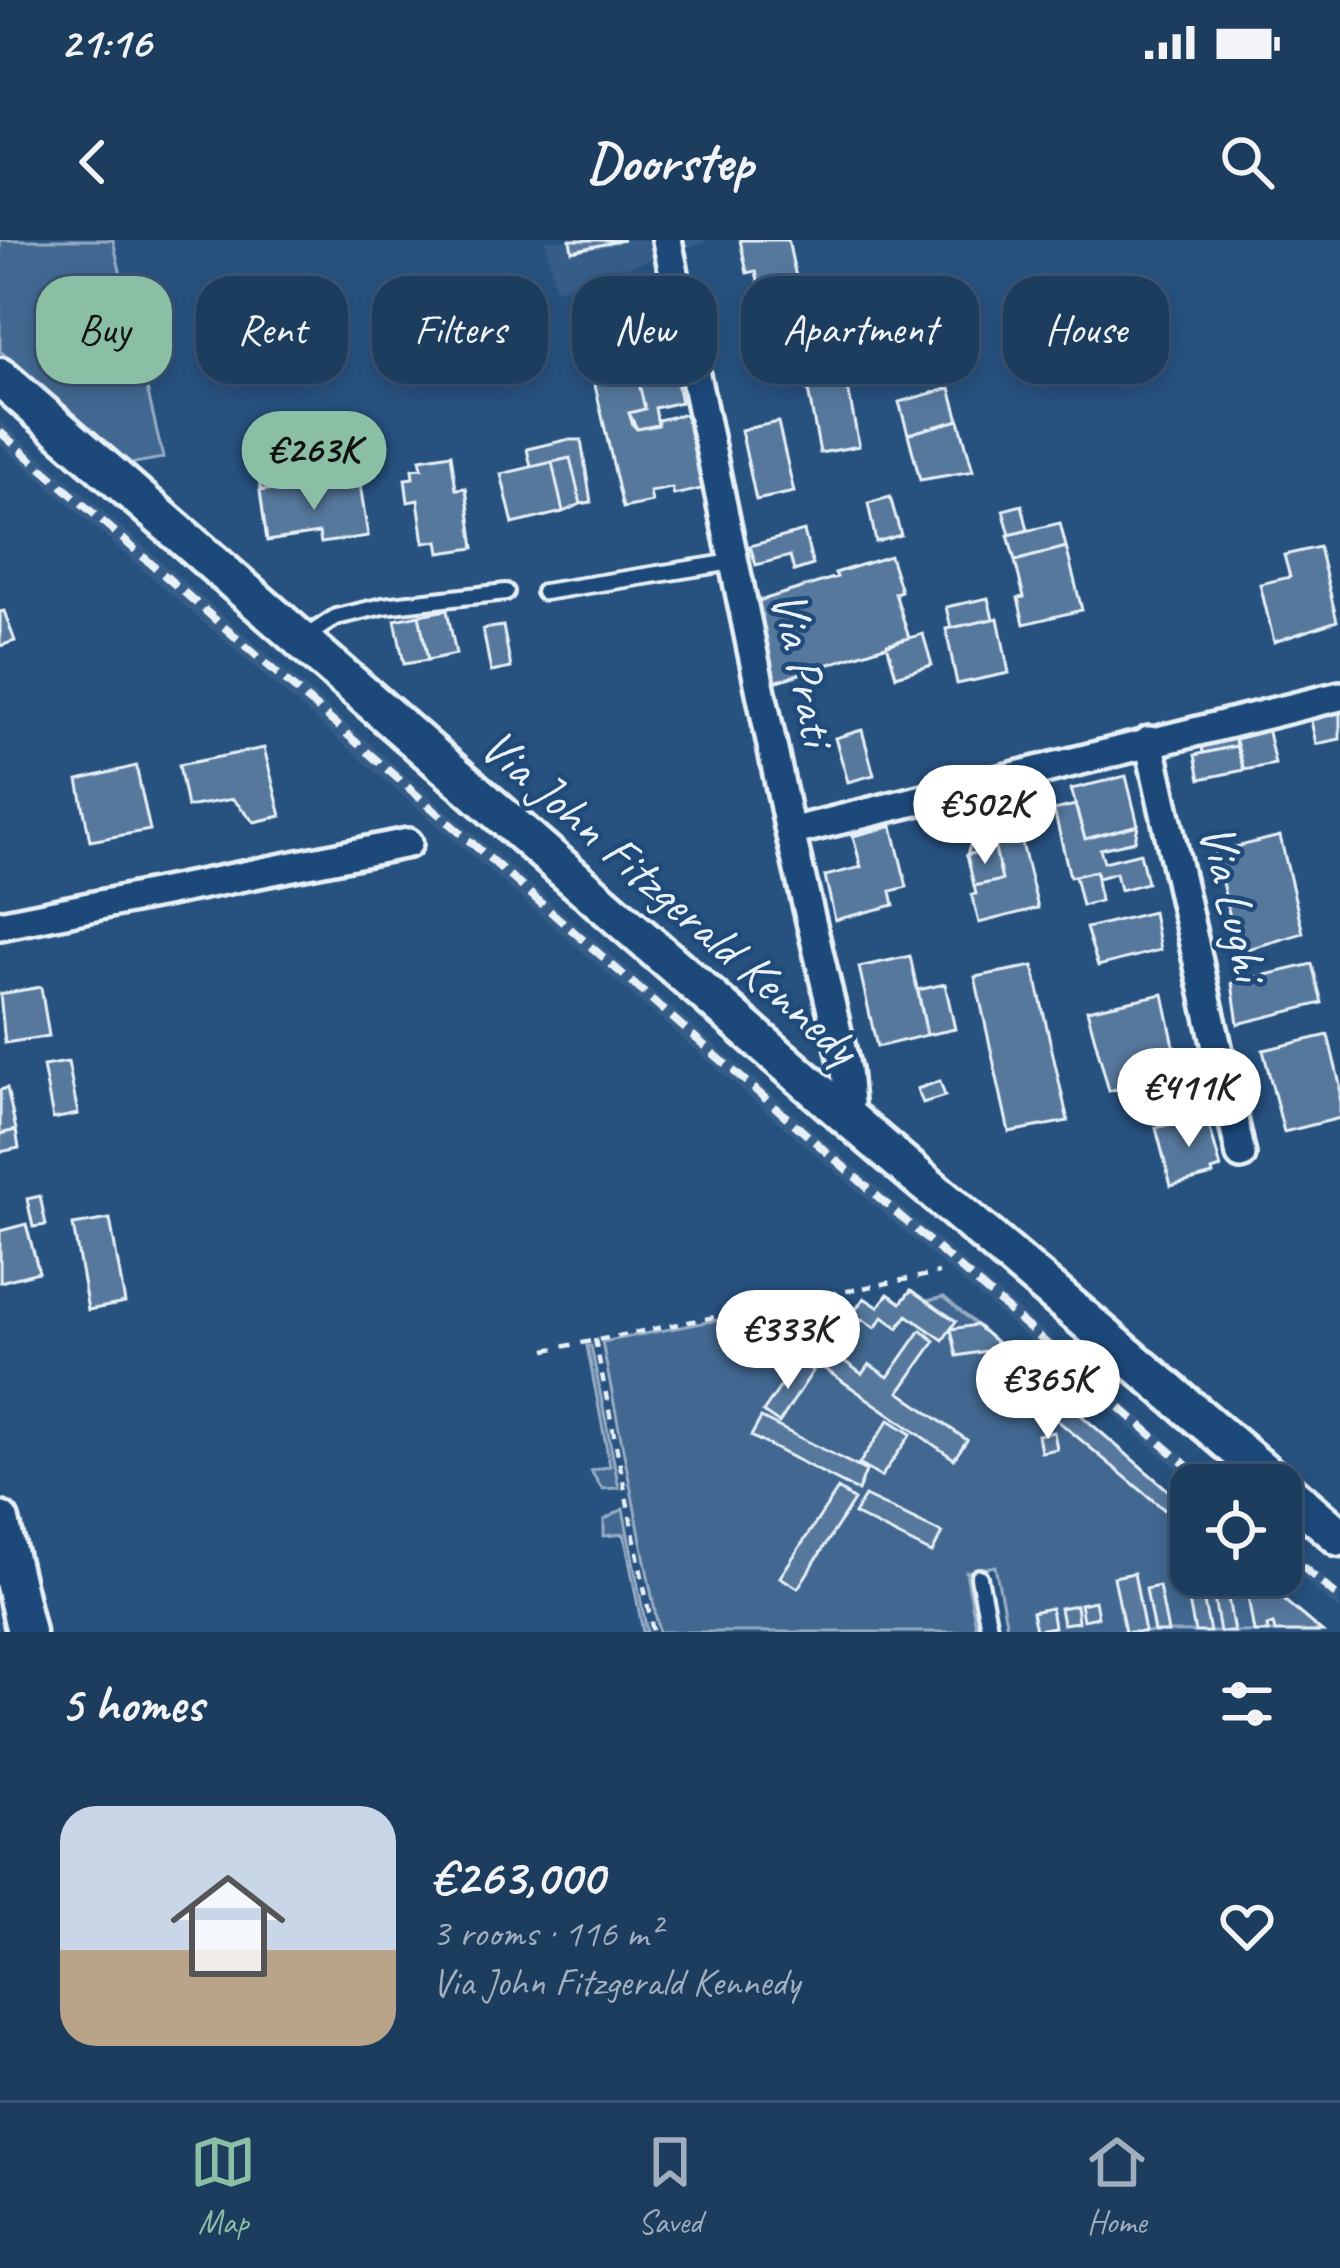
<!DOCTYPE html>
<html lang="en">
<head>
<meta charset="utf-8">
<style>
	:root { --surface:#1d3d5f; --page:#2a4868; --text:#f1f3f6; --muted:#a0aebd; --line:#3b5674; --accent:#8abfa5 }
	body { margin:0; font-family:Caveat,sans-serif; background:var(--page); color:var(--text); height:100vh; display:flex; flex-direction:column; font-size:45px; white-space:nowrap }
	* { box-sizing:border-box; margin:0 }
	p { font-size:39px; color:var(--muted) }
	.icon { flex:none; width:66px; height:66px; fill:none; stroke:currentColor; stroke-width:2; stroke-linecap:round; stroke-linejoin:round }
	.map { position:relative; height:1392px; overflow:hidden }
	.details { display:flex; flex-direction:column; background:var(--surface); flex:1 }
	.details>* { flex:none }
	.hud { position:absolute; left:36px; top:36px; width:1269px; height:108px; display:flex; gap:24px }
	.controls { position:absolute; left:1170px; top:1224px; display:grid; gap:24px }
	.controls a { display:grid; place-items:center; width:132px; height:132px; border-radius:24px; background:var(--surface); box-shadow:0 6px 18px #0003,0 0 0 3px var(--line); font-size:60px }
	.price { position:absolute; translate:-50% -102px; padding:0 27px; border-radius:42px; background:#fff; color:#222; font-size:39px; line-height:78px; filter:drop-shadow(0 3px 6px #0008) }
	.price::after { content:''; position:absolute; left:50%; top:72px; width:36px; height:27px; margin-left:-18px; background:inherit; clip-path:polygon(0 0,100% 0,50% 100%) }
	.price.current { background:var(--accent); color:#111 }
	ul { padding:0; list-style:none }
	li { display:flex; align-items:center; gap:36px; height:300px; padding:0 60px }
	li span { display:grid; place-items:center; flex:none; width:336px; height:240px; border-radius:36px; color:#555 }
	li>.icon { margin-inline-start:auto }
	span .icon { width:144px; height:144px; fill:#fffc; stroke-width:1 }
	li b { font-size:51px }
	h2 { display:flex; justify-content:space-between; align-items:center; height:144px; padding:0 60px; font-size:51px }
	.chip { padding:0 42px; border-radius:36px; background:var(--surface); box-shadow:0 6px 18px #0003,0 0 0 3px var(--line); font-size:42px; line-height:108px }
	.chip.current { background:var(--accent); color:#111 }
	.status { display:flex; justify-content:space-between; align-items:center; height:84px; padding:0 60px; background:var(--surface); direction:ltr }
	.status svg { height:33px; fill:currentColor }
	header { display:flex; justify-content:space-between; align-items:center; height:156px; padding:0 60px; background:var(--surface); font-size:54px; font-weight:600 }
	.tabs { display:flex; justify-content:space-around; align-items:center; height:168px; border-top:3px solid var(--line); background:var(--surface); font-size:33px; color:var(--muted) }
	.tabs a { display:grid; justify-items:center; gap:6px }
	.tabs .current { color:var(--accent) }
	.map>svg:first-child { display:block }
	.built { fill:#355d88 }
	.green { fill:#436891; stroke:#96acc4; stroke-width:3 }
	.building { fill:#57789d; stroke:#e8f1f8; stroke-width:3 }
	.lines { fill:none; stroke-linecap:round; stroke-linejoin:round }
	.service-casing { stroke:#e8f1f8; stroke-width:22 }
	.minor-casing { stroke:#e8f1f8; stroke-width:36 }
	.secondary-casing { stroke:#e8f1f8; stroke-width:45 }
	.path { stroke:#e8f1f8; stroke-width:4.5; stroke-dasharray:9 9; stroke-linecap:butt }
	.service { stroke:#1f4a7a; stroke-width:14 }
	.minor { stroke:#1f4a7a; stroke-width:27 }
	.secondary { stroke:#1f4a7a; stroke-width:36 }
	.rail { stroke:#e8f1f8; stroke-width:8; stroke-dasharray:18 9; stroke-linecap:butt }
	.labels { text-anchor:middle; dominant-baseline:central; stroke-width:9; stroke-linejoin:round; paint-order:stroke }
	.street-label { font-size:51px; fill:#e8f1f8; stroke:#1f4a7a }
</style>
</head>
<body>
<div class="status"><b>21:16</b><svg viewBox="0 0 49 12"><path d="M0 12V9h3v3zM5 12V6h3v6zM10 12V3h3v9zM15 12V0h3v12zM26 1h20v11H26zM47 4h2v5h-2z"/></svg></div>
<header><svg class="icon" aria-label="back" viewBox="0 0 24 24"><path d="M15 5l-7 7 7 7"/></svg>Doorstep<svg class="icon" aria-label="search" viewBox="0 0 24 24"><circle cx="10" cy="10" r="6"/><path d="M15 15l6 6"/></svg></header>
<div class="map">
<svg width="1340" height="1392" viewBox="0 0 1340 1392">
	<rect width="100%" height="100%" fill="#27517f"/>
	<filter id="ink" filterUnits="userSpaceOnUse"><feTurbulence type="fractalNoise" baseFrequency=".00833" numOctaves="2"/><feDisplacementMap in="SourceGraphic" scale="24" xChannelSelector="R" yChannelSelector="G"/><feConvolveMatrix kernelMatrix="1 2 1 2 8 2 1 2 1" color-interpolation-filters="sRGB"/></filter>
	<g filter="url(#ink)">
		<!-- built -->
		<path class="built" d="M545,0H711L556,50Z
			M0,181L1015,1067L1217,1245H1196L134,322L0,204Z
			M1281,1300L1340,1352V1371L1281,1320Z"/>
		<!-- green -->
		<path class="green" d="M0,0H113L163,218L129,224L0,111Z
			M911,1050L927,1061L944,1057L1191,1270V1335H1254L1322,1392H1008L995,1326L966,1332L977,1392H659L602,1102L781,1068L786,1089L809,1084L821,1067L832,1076L843,1062L855,1070L864,1058L878,1067L888,1054L901,1063Z
			M587,1106H591L619,1248L602,1249L591,1231L610,1226Z
			M623,1269L647,1392H643L624,1294L604,1296V1280Z"/>
		<!-- building -->
		<path class="building" d="M570,0H624L572,11Z
			M740,0H788L809,98L764,108L755,68L763,66L756,31L747,33Z
			M641,74L645,87L609,100L604,86Z
			M648,119L650,127L672,121L681,162L655,168L658,185L637,189L629,173L645,169L634,122Z
			M634,122L645,169L629,173L633,185L637,189L658,185V180L685,174L706,248L674,255L672,248L650,252L652,262L623,268L592,132Z
			M844,127L859,206L820,213L805,134Z
			M950,148L959,180L908,194L899,162Z
			M959,180L973,231L920,240L908,194Z
			M778,182L794,252L756,260L741,190Z
			M566,200H581L591,262L581,264L570,218L531,227L527,209Z
			M451,214L456,249L466,248L474,308L440,313L438,301L424,303L418,260L408,262L405,239L413,238L412,229L422,228L420,219Z
			M570,218L581,264L563,272L552,222Z
			M552,222L563,272L513,284L501,234Z
			M285,230L288,246L261,250L258,234Z
			M310,243L311,252L360,244L368,296L321,303L319,293L267,301L260,251Z
			M890,257L901,295L876,302L868,263Z
			M1022,265L1028,290L1010,295L1003,270Z
			M1060,283L1066,307L1015,321L1008,295Z
			M804,291L813,325L794,331L790,316L756,325L750,306Z
			M1066,307L1082,370L1024,384L1018,358L1024,357L1015,321Z
			M1319,307L1337,381L1274,402L1260,344L1290,337L1284,315Z
			M890,316L901,351L895,353L909,398L775,442L752,363L837,337L835,333Z
			M988,358L993,379L951,388L946,367Z
			M447,370L456,414L428,420L419,375Z
			M4,371L15,401L0,406V372Z
			M419,375L428,420L404,424L395,380Z
			M998,378L1009,433L957,444L946,389Z
			M503,386L511,428L491,432L483,389Z
			M923,394L932,425L896,436L887,404Z
			M1340,460V499L1316,504L1308,467Z
			M1266,483L1275,524L1244,530L1233,490Z
			M862,490L874,535L848,542L835,498Z
			M1233,490L1236,506L1203,513L1200,497Z
			M1236,506L1244,530L1200,539L1195,515Z
			M264,508L281,576L254,582L233,559L187,567L179,525Z
			M136,526L150,590L90,601L78,540Z
			M1126,536L1138,585L1085,599L1071,549Z
			M1075,565L1085,599L1138,585L1135,601L1100,609L1104,622L1140,613L1147,643L1120,650L1116,633L1098,638L1096,631L1070,637L1054,570Z
			M892,586L907,647L891,651L894,665L835,680L825,636L861,627L853,596Z
			M1018,587L1038,668L979,683L972,655L976,654L974,646L1002,640L995,608L967,615L972,599Z
			M1280,596L1303,693L1238,712L1215,612Z
			M995,608L1002,640L974,646L967,615Z
			M1096,631L1100,661L1082,666L1075,636Z
			M1153,672L1160,710L1098,726L1086,688Z
			M910,716L927,795L877,807L859,727Z
			M1312,724L1322,763L1238,784L1232,743Z
			M1033,726L1068,881L1009,892L975,737Z
			M945,744L955,789L927,795L918,750Z
			M41,747L49,796L5,803L0,754Z
			M1163,754L1180,834L1109,851L1087,770Z
			M1328,795L1340,845V878L1284,892L1263,810Z
			M68,822L78,874L53,879L43,826Z
			M940,841L945,856L923,863L917,849Z
			M7,848L16,890L0,894V850Z
			M1182,864L1185,880L1160,886L1156,871Z
			M1206,874L1221,928L1212,931L1213,935L1171,946L1156,888Z
			M16,890L19,908L0,912V894Z
			M40,956L46,985L33,987L27,959Z
			M110,979L125,1063L88,1070L73,985Z
			M26,984L39,1032L0,1042V991Z
			M911,1050L956,1081L943,1100L907,1075L898,1088L883,1077L875,1088L862,1079L853,1093L838,1083L828,1097L809,1084L821,1067L832,1076L843,1062L855,1071L864,1058L878,1067L888,1054L901,1063Z
			M976,1085L1003,1108L957,1116L951,1089Z
			M921,1090L935,1101L899,1152L967,1200L954,1219L802,1113L812,1098L862,1134L869,1124L888,1137Z
			M1003,1108L1191,1270V1292L990,1124Z
			M798,1121L813,1131L779,1183L763,1172Z
			M761,1178L866,1231L858,1251L751,1196Z
			M889,1180L911,1194L881,1237L859,1224Z
			M1054,1192L1057,1209L1041,1212L1038,1195Z
			M838,1249L854,1260L798,1348L780,1337Z
			M865,1256L942,1293L932,1313L854,1274Z
			M1134,1333L1145,1392H1125L1114,1337Z
			M1224,1335L1234,1392H1220L1210,1336Z
			M1254,1335L1322,1392H1275L1273,1384L1267,1386L1268,1392H1254L1248,1357L1242,1358L1237,1338Z
			M1199,1338L1210,1392H1195L1185,1341Z
			M1159,1346L1168,1392H1154L1146,1349Z
			M1095,1361L1098,1377L1083,1380L1080,1364Z
			M1076,1365L1078,1382L1063,1384L1060,1368Z
			M1051,1368L1054,1387L1036,1390L1032,1372Z"/>
		<g class="lines">
			<!-- service casing -->
			<g class="service-casing">
				<path id="service" d="M544,352L733,322
					M304,398L336,377L383,366L506,352
					M979,1337L990,1392"/>
			</g>
			<!-- minor casing -->
			<g class="minor-casing">
				<path id="minor" d="M667,0L790,592L846,830L849,863L845,875
					M1149,501L1241,915
					M790,592L1340,456
					M0,685L408,603"/>
			</g>
			<!-- secondary casing -->
			<g class="secondary-casing">
				<path id="secondary" d="M0,137L845,875L1279,1245
					M1281,1246L1340,1297
					M0,1281L26,1392"/>
			</g>
			<!-- path -->
			<path class="path" d="M595,1099L653,1392
				M546,1110L939,1033"/>
			<!-- service -->
			<use href="#service" class="service"/>
			<!-- minor -->
			<use href="#minor" class="minor"/>
			<!-- secondary -->
			<use href="#secondary" class="secondary"/>
			<!-- rail -->
			<path class="rail" d="M0,192L1209,1245
				M1281,1308L1340,1359"/>
		</g>
	</g>
	<g class="labels">
		<!-- street labels -->
		<g class="street-label">
			<text transform="translate(804 428) rotate(78)">Via Prati</text>
			<text transform="translate(670 656) rotate(41)">Via John Fitzgerald Kennedy</text>
			<text transform="translate(1234 662) rotate(77)">Via Lughi</text>
		</g>
	</g>
</svg>
<div class="controls">
<a><svg class="icon" aria-label="locate" viewBox="0 0 24 24"><circle cx="12" cy="12" r="6"/><path d="M12 2v4M12 18v4M2 12h4M18 12h4"/></svg></a>
</div>
<b class="price current" style="left:314px;top:273px">€263K</b>
<b class="price" style="left:985px;top:627px">€502K</b>
<b class="price" style="left:1189px;top:910px">€411K</b>
<b class="price" style="left:788px;top:1152px">€333K</b>
<b class="price" style="left:1048px;top:1202px">€365K</b>
<div class="hud">
<a class="chip current">Buy</a>
<a class="chip">Rent</a>
<a class="chip">Filters</a>
<a class="chip">New</a>
<a class="chip">Apartment</a>
<a class="chip">House</a>
</div>
</div>
<section class="details">
<h2>5 homes<svg class="icon" aria-label="filters" viewBox="0 0 24 24"><path d="M4 7h16M4 17h16"/><circle cx="9" cy="7" r="2"/><circle cx="15" cy="17" r="2"/></svg></h2>
<ul>
<li><span style="background:linear-gradient(#c9d6e8 60%,#b9a48a 0)"><svg class="icon" aria-label="home" viewBox="0 0 24 24"><path d="M3 11l9-7 9 7M6 9v11h12V9"/></svg></span><div><b>€263,000</b><p>3 rooms · 116 m²</p><p>Via John Fitzgerald Kennedy</p></div><svg class="icon" aria-label="heart" viewBox="0 0 24 24"><path d="M12 20l-8-8c-3-5 5-10 8-4 3-6 11-1 8 4z"/></svg></li>
</ul>
</section>
<nav class="tabs">
<a class="current"><svg class="icon" aria-label="map" viewBox="0 0 24 24"><path d="M3 6l6-2 6 2 6-2v14l-6 2-6-2-6 2zM9 4v14M15 6v14"/></svg>Map</a>
<a><svg class="icon" aria-label="saved" viewBox="0 0 24 24"><path d="M7 4h10v16l-5-4-5 4z"/></svg>Saved</a>
<a><svg class="icon" aria-label="home" viewBox="0 0 24 24"><path d="M3 11l9-7 9 7M6 9v11h12V9"/></svg>Home</a>
</nav>
</body>
</html>
